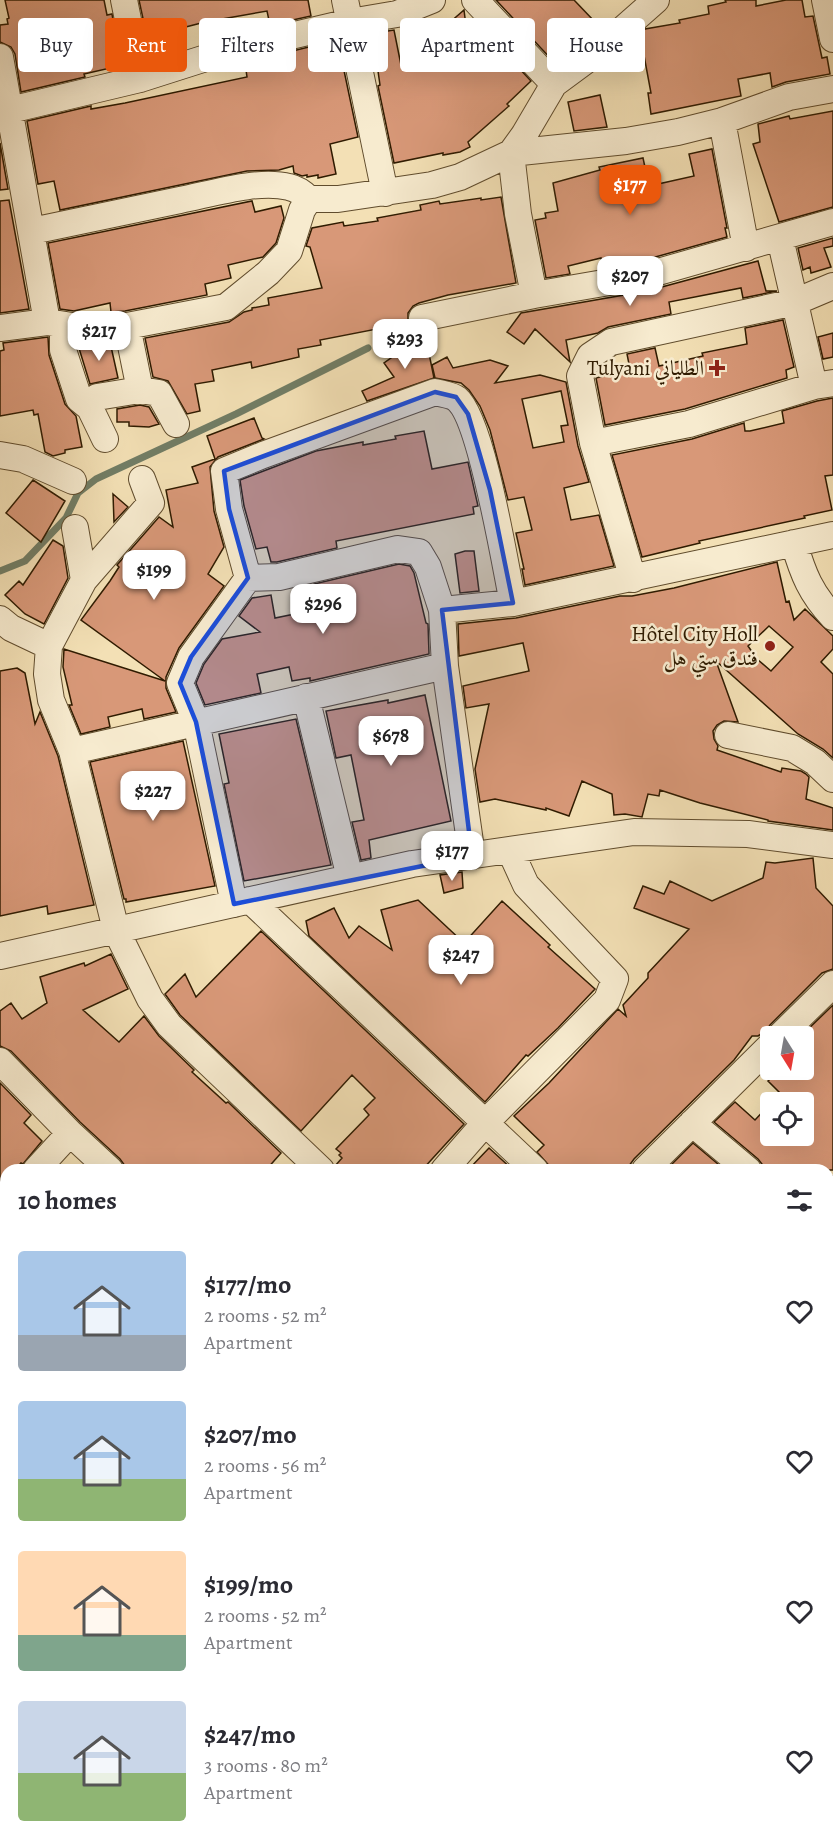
<!DOCTYPE html>
<html lang="en">
<head>
<meta charset="utf-8">
<style>
	:root { --surface:#fff; --page:#f7f7f7; --text:#2b2b33; --muted:#7c7c81; --accent:#ea580c }
	body { margin:0; font-family:Alegreya,Amiri,serif; background:var(--page); color:var(--text); height:100vh; display:flex; flex-direction:column; font-size:22px; white-space:nowrap }
	* { box-sizing:border-box; margin:0 }
	p { font-size:20px; color:var(--muted) }
	.icon { flex:none; width:33px; height:33px; fill:none; stroke:currentColor; stroke-width:2; stroke-linecap:round; stroke-linejoin:round }
	.map { position:relative; flex:1; overflow:hidden }
	.drawer { position:absolute; left:0px; top:1164px; width:834px; height:684px; display:flex; flex-direction:column; background:var(--surface); border-radius:18px 18px 0 0; box-shadow:0 6px 24px #0002 }
	.drawer>* { flex:none }
	.banner { position:absolute; left:18px; top:18px; width:798px; height:54px; display:flex; gap:12px }
	.needle { width:39px; rotate:169deg }
	.buttons { position:absolute; left:760px; top:1026px; display:grid; gap:12px }
	.buttons a { display:grid; place-items:center; width:54px; height:54px; border-radius:6px; background:var(--surface); box-shadow:0 6px 24px #0002; font-size:30px }
	.price { position:absolute; translate:-50% -51px; padding:0 14px; border-radius:12px; background:#fff; color:#222; font-size:20px; line-height:39px; filter:drop-shadow(0 2px 3px #0008) }
	.price::after { content:''; position:absolute; left:50%; top:36px; width:18px; height:14px; margin-left:-9px; background:inherit; clip-path:polygon(0 0,100% 0,50% 100%) }
	.price.current { background:var(--accent); color:#fff }
	ul { padding:0; list-style:none }
	li { display:flex; align-items:center; gap:18px; height:150px; padding:0 18px }
	li span { display:grid; place-items:center; flex:none; width:168px; height:120px; border-radius:6px; color:#555 }
	li>.icon { margin-inline-start:auto }
	span .icon { width:72px; height:72px; fill:#fffc; stroke-width:1 }
	li b { font-size:26px }
	h2 { display:flex; justify-content:space-between; align-items:center; height:72px; padding:0 18px; font-size:26px }
	.pill { padding:0 21px; border-radius:6px; background:var(--surface); box-shadow:0 6px 24px #0002; font-size:21px; line-height:54px }
	.pill.current { background:var(--accent); color:#fff }
	.map>svg:first-child { display:block }
	.lines { fill:none; stroke-linecap:round; stroke-linejoin:round }
	.stream { stroke:#717d65; stroke-width:7 }
	.building { fill:#d89878; stroke:#2f1b00; stroke-width:1.5; fill-rule:evenodd }
	.street-casing { stroke:#604c2d; stroke-width:28 }
	.secondary-casing { stroke:#2f1b00; stroke-width:36 }
	.street { stroke:#f7ebcf; stroke-width:26 }
	.secondary { stroke:#f7ebcf; stroke-width:33 }
	.marked { fill:#1d4ed8; fill-opacity:0.2; stroke:#1d4ed8; stroke-width:4.5; stroke-linejoin:round }
	.poi-dot { fill:#8f2418; stroke:#f7ebcf; stroke-width:2 }
	.labels { text-anchor:middle; dominant-baseline:central; stroke-width:5; stroke-linejoin:round; paint-order:stroke }
	.poi-label { font-size:21px; fill:#2f1b00; stroke:#f7ebcf; text-anchor:end }
</style>
</head>
<body>
<div class="map">
<svg width="833" height="1848" viewBox="0 0 833 1848">
	<rect width="100%" height="100%" fill="#f3e0b5"/>
	<filter id="stains"><feTurbulence type="fractalNoise" baseFrequency=".00333" numOctaves="4"/><feColorMatrix values="0 0 0 0 .2 0 0 0 0 .09 0 0 0 0 .02 0 0 0 .5 -.17"/></filter>
	<radialGradient id="worn" r=".72"><stop offset=".6" stop-color="#630" stop-opacity="0"/><stop offset="1" stop-color="#630" stop-opacity=".3"/></radialGradient>
	<g class="lines">
		<!-- stream -->
		<path class="stream" d="M0,571L25,561L66,518L78,493L96,479L236,414L368,348"/>
	</g>
	<!-- building -->
	<path class="building" d="M5,0H104L107,15L112,14L117,43L114,44L119,66L84,74L85,77L21,92L15,54L11,47L0,42V25L8,24L7,19L9,18Z
		M139,0H308L311,16L270,25L267,11L205,22L147,37Z
		M496,0H574L595,22L553,61Z
		M725,0H756V6L786,0H802L805,17L813,16L822,58L827,57L830,74L786,82L772,87L770,73L738,79L741,96L651,114L648,93H651L640,34L645,29L680,23L679,20L709,14L708,6L726,2Z
		M464,10L466,26L473,19L531,81L507,104L509,106L468,142L470,147L460,152L443,155V153L394,163L378,86L380,85L373,36L375,35V33L394,30L401,65Z
		M338,42L358,137L330,144L336,174L318,178V175L307,177V175L302,176L294,173L293,166L279,170L247,171L60,210L54,181L38,184L27,121L91,106V109L125,103L247,77L245,63L276,57V55L317,45Z
		M600,95L607,127L574,131L568,102Z
		M833,111V207L779,222L753,144L760,142L758,124L789,116L790,119Z
		M0,143L8,189L0,190Z
		M712,149L727,228H725L727,237L641,261L603,268L601,258L568,266L570,274L546,278L535,220L546,218L545,213L558,211L553,183L600,170L599,167L643,158L649,186L694,176L689,154Z
		M501,197L516,283L448,295L419,303L413,306L408,313V323L320,340L321,345L298,349L299,357L252,368L251,362L212,370L214,381L195,384L200,411L187,414L168,381L153,377L145,338L229,322L244,312L252,310V308L269,305L268,298L322,288L310,247L306,246L312,228L343,222L344,226L378,221L377,218L421,210L420,205L439,201L440,204L481,198V200Z
		M9,200L29,309L0,313V201Z
		M252,201L255,212L281,206L284,218L276,243L263,257L228,265L231,278L205,284L207,295L125,311L111,312L110,303L74,311L60,309L48,243Z
		M833,238V246L824,248L831,267L811,273L810,267L803,270L798,248Z
		M758,261L766,291H777L743,298L741,288L669,302L671,314L608,327L598,333L566,340L570,362L535,329L524,344L507,332L521,313L647,291Z
		M783,320L794,367L786,370L787,378L685,409L605,425L596,378L630,369L627,354L655,348L659,366L703,356L702,353L747,344L745,328Z
		M833,333V357L823,359L818,337Z
		M425,334L434,378L367,401L362,391L394,377L384,363Z
		M48,337L49,355L65,404L76,416L82,447L65,450V453L53,456L45,452L38,414L34,415L33,410L0,416V351L4,350L3,343Z
		M110,342L118,378L90,384L78,345Z
		M447,357L453,368L490,360L508,366L495,383L540,375L566,382L578,446L589,482L564,488L571,520L599,515L614,566L525,585L522,569H524L516,533L532,530L524,497L508,500L490,430L480,406L469,390L461,383L435,378L432,365ZM561,391L568,425L561,426L564,442L533,448L522,399Z
		M833,398V475L825,476L832,510L804,516L805,518L699,541L700,543L642,557L612,455L692,439L744,423L745,431H750L784,423L782,411L817,401Z
		M140,405L149,407L159,424L149,427L129,426V422H117V409Z
		M254,418L262,438L264,439L218,457L210,467L214,511L224,547L208,574L224,586L179,648L166,677V688L176,712L144,719L142,709L108,717L110,727L81,734L69,705H72L63,667L64,649L165,681L81,620L110,581L119,567L117,565L159,517L173,527L166,490L198,483L192,467L215,459L207,436Z
		M424,431L432,469L468,462L478,506L473,507L474,514L336,541L337,548L277,562H271L267,547L256,549L244,506L240,480L316,451L363,442V445L396,439L395,436Z
		M33,480L65,501L41,542L6,513Z
		M113,494L128,507L114,522Z
		M53,540L63,546L68,578L44,624L25,614L5,595L19,581L23,585Z
		M465,551H474L479,591L460,593L455,554Z
		M777,562L786,602L789,601L794,620L805,609L833,636V649L821,662L833,674V758L823,749L798,734L716,661L738,722L724,721L717,725L713,731L714,739L718,746L717,750L781,772L782,768L801,771L806,774L809,777L806,799L833,808V830L768,821V820L700,803L660,790L659,796L648,794L642,817L625,814L614,815L612,794L582,781L569,816L546,808V810L495,799L480,802L475,769L489,704L466,708L463,686L529,671L523,643L459,656L458,624L516,618L620,596H632L674,588ZM769,626L793,647L771,671L757,659L748,646Z
		M399,564L410,566L414,573L426,623L428,624L429,654L310,681V678L292,681L289,667L257,674L261,693L205,705L196,683L204,664L222,639L260,632L239,616L252,598L271,595L275,618L319,609L314,584Z
		M17,668L25,673L35,724L40,712L58,756L94,905L48,914L47,906L0,916V671Z
		M425,695L451,821L369,840L371,858L361,860L352,822L364,820L351,755L336,758L326,711L388,700V703Z
		M296,719L331,865L244,881L224,784L229,783L219,734Z
		M183,741L215,886L126,902V899H124L90,762Z
		M813,858L816,888L833,906V969L822,973L770,1025L766,1031L758,1036H752L734,1060L634,1159L626,1170H553L537,1152L544,1145L514,1116L549,1083L618,1009L626,1016L623,1005L648,978V973L689,929L634,908L643,886L664,894L670,881L712,901L763,878L766,862L775,863Z
		M462,872L463,888L444,893L440,875Z
		M418,900L464,943L502,901L550,945L548,947L595,989L558,1028L528,1056L526,1055L485,1102L309,936L306,921L334,908L349,938L359,926L392,950L381,910Z
		M261,931L464,1124L422,1170H336L335,1166L342,1158L339,1155L341,1153L336,1149L369,1115L364,1109L375,1098L352,1075L301,1131L180,1015L165,994L185,974L196,997Z
		M111,954L128,989L83,1010L119,1042L144,1016L159,1036L194,1070L192,1072L226,1103L228,1102L281,1153L266,1170H128L120,1159L80,1122L11,1051L0,1046V1011L11,1003L22,1019L47,1003L40,977L84,963L85,966Z
		M833,1005V1170H763L762,1164L758,1159L714,1122L735,1102L755,1120L771,1103V1136H804V1102H771L780,1093L768,1081L780,1070H804V1036H801Z
		M0,1083L31,1115L24,1123L42,1141L23,1164L21,1163L15,1170H6V1180L0,1187Z
		M693,1143L725,1170H666Z
		M489,1148L513,1170H468Z"/>
	<g class="lines">
		<!-- street casing -->
		<g class="street-casing">
			<path id="street" d="M124,0L140,79
				M345,0L385,193
				M475,0L554,84
				M825,0L833,39
				M0,57L47,322
				M10,110L140,79L231,50L350,22L397,14L432,0
				M722,121L746,248
				M32,231C81,221 131,210 180,200C211,194 258,179 289,187C298,189 303,193 309,199H338L432,185L460,177L511,153L524,135L554,84L596,53L656,0
				M780,238L814,386
				M534,295L518,214L511,153L626,141L678,132L722,121L789,97L833,89
				M422,318L534,295L644,276L833,222
				M63,325V350L79,399L90,408
				M127,326L140,390L159,393L176,424
				M0,328L47,322L91,329L127,326L226,307L268,273L289,251L302,210L309,199
				M105,439L90,408L97,397L140,390
				M593,443L689,424L814,386L833,383
				M0,455L23,459L73,481
				M142,479L151,503L84,580L49,646L47,674L51,700L72,751L116,930L150,999L169,1025L321,1170
				M75,528L84,580
				M794,543C803,574 811,594 833,617
				M248,578L279,577L398,549L419,552L428,567L442,610L445,666L472,856
				M633,579L593,443L580,376L590,356L611,342L795,302L833,286
				M442,610L513,603L833,535
				M0,619L11,628L49,646
				M306,697L350,878
				M728,735L792,748L815,762L833,779
				M72,751L445,666
				M250,900L535,1170
				M234,904L196,722L180,683L191,657L248,578L229,509L224,471L263,455L435,392C442,394 452,395 457,399C482,420 505,565 513,603
				M0,956L412,864L634,832L748,834L833,845
				M780,1036L833,984
				M0,1061L70,1133L110,1170
				M692,1123L748,1170
				M36,1170L70,1133
				M444,1170L485,1123L607,1000L615,979L526,885L510,850
				M645,1170L771,1045
				M828,1195L833,1189
				M0,1210L6,1203
				M828,1239L833,1243
				M0,1276L6,1282
				M828,1353L833,1347
				M0,1649L6,1654
				M828,1691L833,1696
				M0,1795L6,1801
				M49,1842L55,1848
				M204,1842L211,1848
				M486,1842L493,1848
				M628,1842L635,1848"/>
		</g>
		<!-- secondary casing -->
		<g class="secondary-casing">
			<path id="secondary" d="M0,1483L6,1489
				M385,1842L392,1848"/>
		</g>
		<!-- street -->
		<use href="#street" class="street"/>
		<!-- secondary -->
		<use href="#secondary" class="secondary"/>
	</g>
	<!-- marked area -->
	<path class="marked" d="M435,392L456,397L468,414L490,490L513,603L442,610L472,856L234,904L196,722L180,683L191,657L248,578L229,509L224,471Z"/>
	<!-- markers -->
	<g class="poi-dot">
		<path d="M714 359h6v6h6v6h-6v6h-6v-6h-6v-6h6z"/>
		<circle cx="770" cy="646" r="6"/>
	</g>
	<g class="labels">
		<!-- poi labels -->
		<g class="poi-label">
			<text x="704" y="368">Tulyani الطلياني</text>
			<text x="758" y="634">Hôtel City Holl<tspan x="758" dy="24">فندق ستي هل</tspan></text>
		</g>
	</g>
	<rect width="100%" height="100%" filter="url(#stains)"/>
	<rect width="100%" height="100%" fill="url(#worn)"/>
</svg>
<div class="buttons">
<a><svg class="needle" viewBox="-14 -14 28 28"><path d="M0-13l5 13h-10z" fill="#e53935"/><path d="M0 13l5-13h-10z" fill="#7c7c81"/></svg></a>
<a><svg class="icon" aria-label="locate" viewBox="0 0 24 24"><circle cx="12" cy="12" r="6"/><path d="M12 2v4M12 18v4M2 12h4M18 12h4"/></svg></a>
</div>
<b class="price current" style="left:630px;top:216px">$177</b>
<b class="price" style="left:630px;top:307px">$207</b>
<b class="price" style="left:99px;top:362px">$217</b>
<b class="price" style="left:405px;top:370px">$293</b>
<b class="price" style="left:154px;top:601px">$199</b>
<b class="price" style="left:323px;top:635px">$296</b>
<b class="price" style="left:391px;top:767px">$678</b>
<b class="price" style="left:153px;top:822px">$227</b>
<b class="price" style="left:452px;top:882px">$177</b>
<b class="price" style="left:461px;top:986px">$247</b>
<div class="banner">
<a class="pill">Buy</a>
<a class="pill current">Rent</a>
<a class="pill">Filters</a>
<a class="pill">New</a>
<a class="pill">Apartment</a>
<a class="pill">House</a>
</div>
<section class="drawer">
<h2>10 homes<svg class="icon" aria-label="filters" viewBox="0 0 24 24"><path d="M4 7h16M4 17h16"/><circle cx="9" cy="7" r="2"/><circle cx="15" cy="17" r="2"/></svg></h2>
<ul>
<li><span style="background:linear-gradient(#a9c7e8 70%,#9aa5b1 0)"><svg class="icon" aria-label="home" viewBox="0 0 24 24"><path d="M3 11l9-7 9 7M6 9v11h12V9"/></svg></span><div><b>$177/mo</b><p>2 rooms · 52 m²</p><p>Apartment</p></div><svg class="icon" aria-label="heart" viewBox="0 0 24 24"><path d="M12 20l-8-8c-3-5 5-10 8-4 3-6 11-1 8 4z"/></svg></li>
<li><span style="background:linear-gradient(#a9c7e8 65%,#8fb573 0)"><svg class="icon" aria-label="home" viewBox="0 0 24 24"><path d="M3 11l9-7 9 7M6 9v11h12V9"/></svg></span><div><b>$207/mo</b><p>2 rooms · 56 m²</p><p>Apartment</p></div><svg class="icon" aria-label="heart" viewBox="0 0 24 24"><path d="M12 20l-8-8c-3-5 5-10 8-4 3-6 11-1 8 4z"/></svg></li>
<li><span style="background:linear-gradient(#ffd9b3 70%,#7fa58c 0)"><svg class="icon" aria-label="home" viewBox="0 0 24 24"><path d="M3 11l9-7 9 7M6 9v11h12V9"/></svg></span><div><b>$199/mo</b><p>2 rooms · 52 m²</p><p>Apartment</p></div><svg class="icon" aria-label="heart" viewBox="0 0 24 24"><path d="M12 20l-8-8c-3-5 5-10 8-4 3-6 11-1 8 4z"/></svg></li>
<li><span style="background:linear-gradient(#c9d6e8 60%,#8fb573 0)"><svg class="icon" aria-label="home" viewBox="0 0 24 24"><path d="M3 11l9-7 9 7M6 9v11h12V9"/></svg></span><div><b>$247/mo</b><p>3 rooms · 80 m²</p><p>Apartment</p></div><svg class="icon" aria-label="heart" viewBox="0 0 24 24"><path d="M12 20l-8-8c-3-5 5-10 8-4 3-6 11-1 8 4z"/></svg></li>
</ul>
</section>
</div>
</body>
</html>
